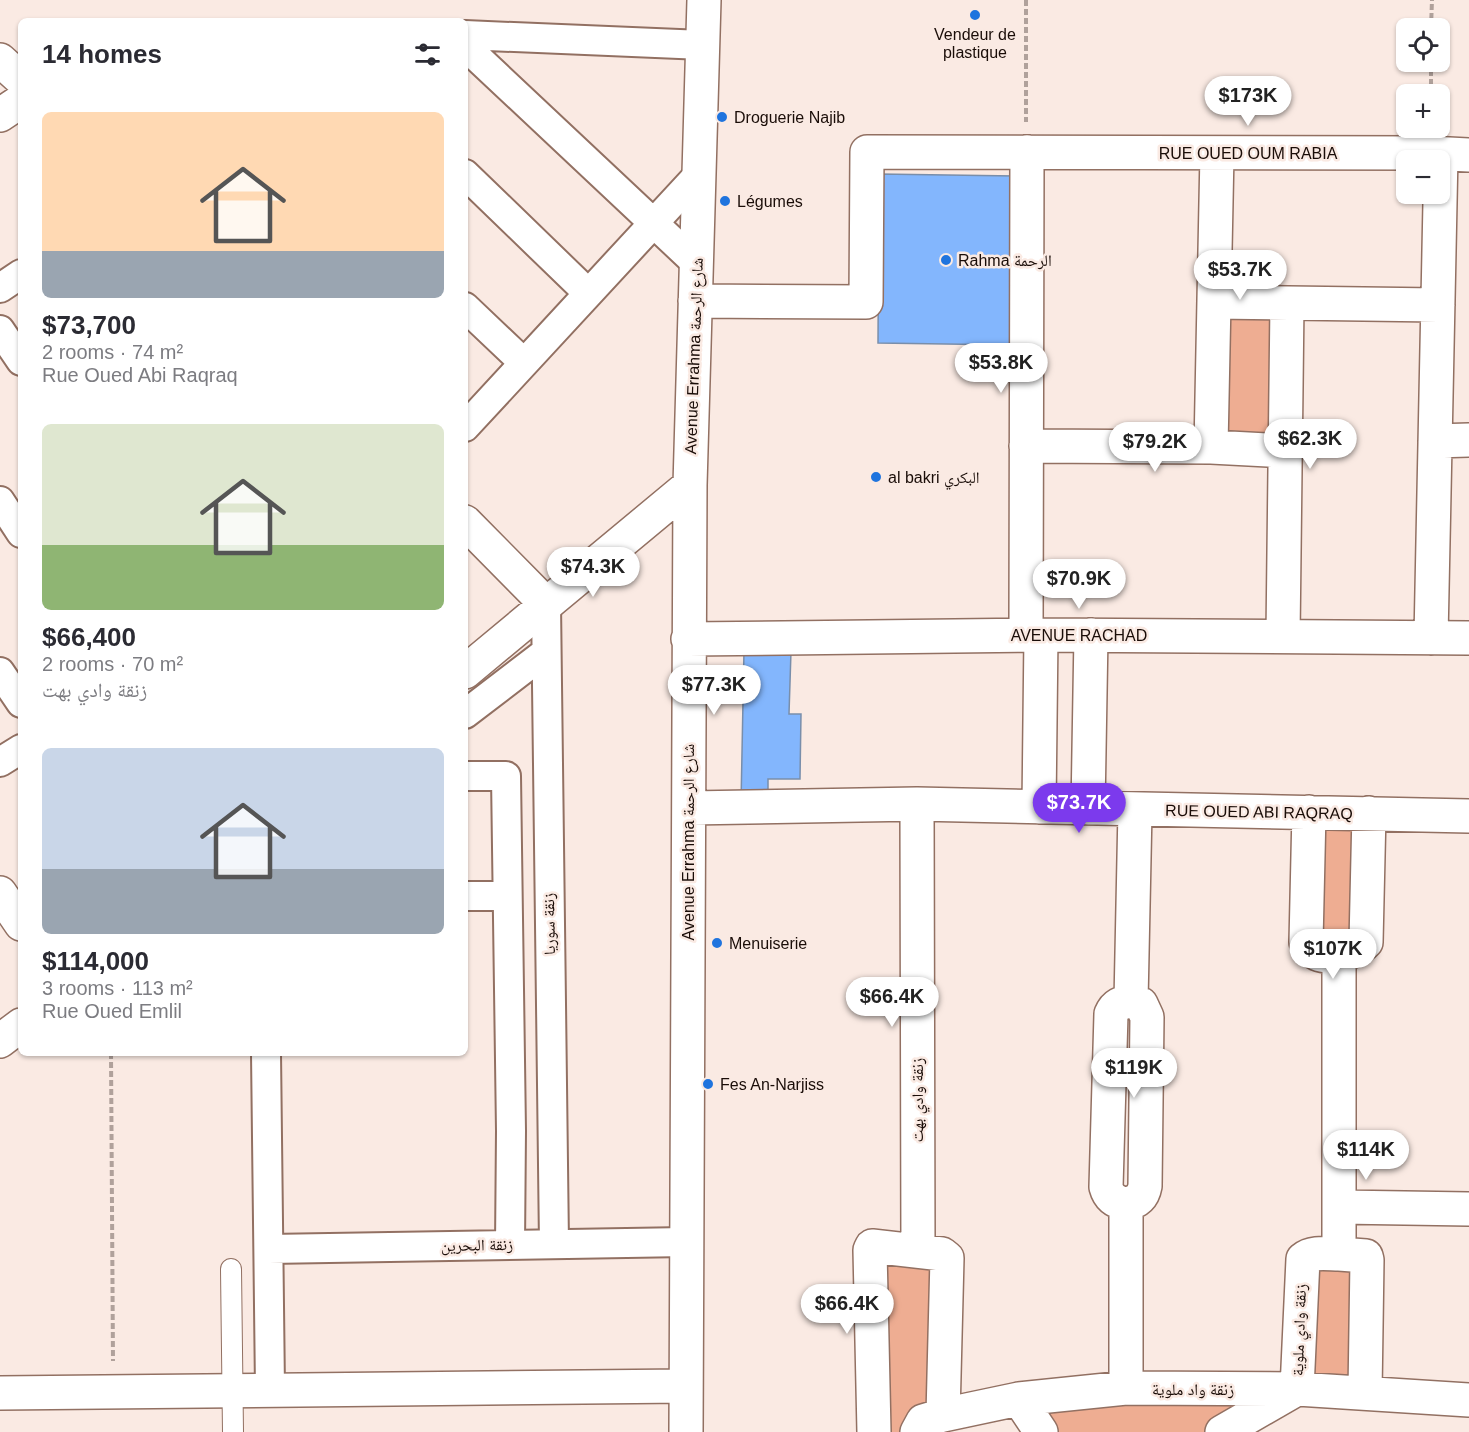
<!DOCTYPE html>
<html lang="en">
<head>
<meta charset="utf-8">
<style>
	:root { --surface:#fff; --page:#f2f2f3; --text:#2b2b33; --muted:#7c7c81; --accent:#7c3aed }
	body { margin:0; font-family:Arial,"Noto Naskh Arabic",sans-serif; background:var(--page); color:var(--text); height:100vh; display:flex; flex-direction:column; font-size:22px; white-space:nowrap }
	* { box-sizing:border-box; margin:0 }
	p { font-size:20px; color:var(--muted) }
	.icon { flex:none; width:33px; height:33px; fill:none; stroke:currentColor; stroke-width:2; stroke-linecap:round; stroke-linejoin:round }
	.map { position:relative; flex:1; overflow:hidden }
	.drawer { position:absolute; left:18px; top:18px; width:450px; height:1038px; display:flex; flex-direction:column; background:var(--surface); border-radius:9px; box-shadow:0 2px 4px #0004 }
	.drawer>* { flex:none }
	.controls { position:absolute; left:1396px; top:18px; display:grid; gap:12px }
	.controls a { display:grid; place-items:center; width:54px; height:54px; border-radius:9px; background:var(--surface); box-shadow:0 2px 4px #0004; font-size:30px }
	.price { position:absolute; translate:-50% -51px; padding:0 14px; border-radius:21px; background:#fff; color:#222; font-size:20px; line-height:39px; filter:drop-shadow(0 2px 3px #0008) }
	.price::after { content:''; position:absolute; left:50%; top:36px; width:18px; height:14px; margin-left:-9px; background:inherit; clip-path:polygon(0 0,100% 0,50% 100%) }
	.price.active { background:var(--accent); color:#fff }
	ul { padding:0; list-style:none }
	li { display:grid; align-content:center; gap:12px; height:318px; padding:0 24px }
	li span { display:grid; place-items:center; height:186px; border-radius:9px; color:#555 }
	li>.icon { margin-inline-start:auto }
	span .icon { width:108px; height:108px; fill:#fffc; stroke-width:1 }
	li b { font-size:26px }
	h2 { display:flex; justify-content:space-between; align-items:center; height:72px; padding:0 24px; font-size:26px }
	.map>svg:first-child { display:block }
	.green { fill:#eead92 }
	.building { fill:#83b6fd; stroke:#798eaa; stroke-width:1.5 }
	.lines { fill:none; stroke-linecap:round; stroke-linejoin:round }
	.service-casing { stroke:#927062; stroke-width:22 }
	.pedestrian-casing { stroke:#927062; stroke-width:32 }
	.minor-casing { stroke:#927062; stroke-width:36 }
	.path { stroke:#b0a19b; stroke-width:4; stroke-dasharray:6 3; stroke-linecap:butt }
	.service { stroke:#fff; stroke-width:20 }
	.pedestrian { stroke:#fff; stroke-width:28 }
	.minor { stroke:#fff; stroke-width:33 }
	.poi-dot { fill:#1f74de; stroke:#faeae3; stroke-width:2 }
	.labels { text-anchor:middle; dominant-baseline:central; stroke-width:5; stroke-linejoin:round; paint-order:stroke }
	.poi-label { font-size:16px; fill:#1a0d08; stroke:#faeae3; text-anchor:start }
	.street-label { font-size:16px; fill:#1a0d08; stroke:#faeae3 }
</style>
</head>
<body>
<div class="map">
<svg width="1469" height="1432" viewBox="0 0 1469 1432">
	<rect width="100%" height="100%" fill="#faeae3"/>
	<!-- green -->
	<path class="green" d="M1214,302L1287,303L1285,451L1211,447Z
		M1309,812L1369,813L1366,942L1313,953Z
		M875,1247L943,1262L932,1415L917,1432H875Z
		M1314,1254H1363L1365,1393L1297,1389L1222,1432H1044L1019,1399L1297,1389Z"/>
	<!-- building -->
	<path class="building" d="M879,174L1015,176L1013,345L878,343Z
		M744,650L791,651L789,714H801L800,779H768V805L741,804Z"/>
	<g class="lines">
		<!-- service casing -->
		<g class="service-casing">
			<path id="service" d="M231,1269L233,1432"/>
		</g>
		<!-- pedestrian casing -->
		<g class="pedestrian-casing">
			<path id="pedestrian" d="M465,35L703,45
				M465,46L696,263
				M465,174L588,293
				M0,288L21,274
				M465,307L524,363
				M0,330L21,361
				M465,427L699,174
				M0,501L21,533
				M546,604L554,1244
				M0,672L21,703
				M465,714L546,652
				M0,762L21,749
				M465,776H506L511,1131L510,1245
				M465,896H507
				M266,1053L270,1390
				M269,1249L686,1242"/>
		</g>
		<!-- minor casing -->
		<g class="minor-casing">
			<path id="minor" d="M0,60L21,79
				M0,115L21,101
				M695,301L866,302L867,152L1430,153L1469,155
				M1214,302L1438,305
				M1435,441L1469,440
				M1026,446L1211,447L1285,451
				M1211,447L1217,153
				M465,522L546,604
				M1026,635L1027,152
				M1283,636L1287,303
				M1431,638L1441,154
				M688,639L1041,635L1469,638
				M465,672L690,485
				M917,804L918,1251
				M1039,807L1041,635
				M689,808L917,804L1469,816
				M1088,808L1091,635
				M1309,812L1306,942C1314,965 1353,956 1366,942L1369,813
				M0,893L21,924
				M1339,955V1254L1366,1256L1367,1260L1365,1393
				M0,1041L21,1025
				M1126,1204C1137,1202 1143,1197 1145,1186L1147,1017L1141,1004L1131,1001
				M1340,1207L1469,1209
				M1126,1388V1204C1115,1202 1109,1198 1106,1187L1111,1014C1115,1004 1121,1003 1131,1001L1135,810
				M0,1393L685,1386
				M1019,1399L1041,1432
				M686,1432L690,485L704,0
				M874,1432L870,1250L872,1246L942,1254L947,1258L943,1415
				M917,1432L923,1421L943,1415L1019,1399L1126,1388L1297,1389L1469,1400
				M1222,1432L1297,1389L1303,1259C1312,1251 1328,1254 1339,1254"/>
		</g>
		<!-- path -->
		<path class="path" d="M1026,0V122
			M1431,28L1432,0
			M1431,94V62
			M111,1053L113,1361"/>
		<!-- service -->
		<use href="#service" class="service"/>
		<!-- pedestrian -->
		<use href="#pedestrian" class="pedestrian"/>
		<!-- minor -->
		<use href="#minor" class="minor"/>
	</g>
	<!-- markers -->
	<g class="poi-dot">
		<circle cx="975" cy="15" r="6"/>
		<circle cx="722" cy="117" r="6"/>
		<circle cx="725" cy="201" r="6"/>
		<circle cx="946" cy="260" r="6"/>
		<circle cx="876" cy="477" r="6"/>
		<circle cx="717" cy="943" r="6"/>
		<circle cx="708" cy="1084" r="6"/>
	</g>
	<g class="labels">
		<!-- poi labels -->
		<g class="poi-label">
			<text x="975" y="34" text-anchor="middle">Vendeur de<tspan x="975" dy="18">plastique</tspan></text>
			<text x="734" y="117">Droguerie Najib</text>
			<text x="737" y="201">Légumes</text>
			<text x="958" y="260">Rahma الرحمة</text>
			<text x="888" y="477">al bakri البكري</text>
			<text x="729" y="943">Menuiserie</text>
			<text x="720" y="1084">Fes An-Narjiss</text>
		</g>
		<!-- street labels -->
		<g class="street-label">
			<text x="1248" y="153">RUE OUED OUM RABIA</text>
			<text transform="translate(694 356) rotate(-88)">Avenue Errahma شارع الرحمة</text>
			<text x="1079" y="635">AVENUE RACHAD</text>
			<text transform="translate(1259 812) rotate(1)">RUE OUED ABI RAQRAQ</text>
			<text transform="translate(688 842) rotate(-90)">Avenue Errahma شارع الرحمة</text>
			<text transform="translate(549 924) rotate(-91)">زنقة سوريا</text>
			<text transform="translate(917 1100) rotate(-90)">زنقة وادي بهت</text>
			<text transform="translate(477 1245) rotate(-1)">زنقة البحرين</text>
			<text transform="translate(1299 1330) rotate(-88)">زنقة وادي ملوية</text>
			<text x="1193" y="1389">زنقة واد ملوية</text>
		</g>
	</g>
</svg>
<div class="controls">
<a><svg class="icon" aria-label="locate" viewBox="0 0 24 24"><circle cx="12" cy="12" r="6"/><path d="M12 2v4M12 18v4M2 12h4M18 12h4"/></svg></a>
<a>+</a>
<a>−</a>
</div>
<b class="price" style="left:1248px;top:127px">$173K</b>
<b class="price" style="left:1240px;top:301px">$53.7K</b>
<b class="price" style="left:1001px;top:394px">$53.8K</b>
<b class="price" style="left:1310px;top:470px">$62.3K</b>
<b class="price" style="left:1155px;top:473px">$79.2K</b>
<b class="price" style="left:593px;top:598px">$74.3K</b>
<b class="price" style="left:1079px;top:610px">$70.9K</b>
<b class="price" style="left:714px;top:716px">$77.3K</b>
<b class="price active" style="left:1079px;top:834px">$73.7K</b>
<b class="price" style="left:1333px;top:980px">$107K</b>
<b class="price" style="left:892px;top:1028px">$66.4K</b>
<b class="price" style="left:1134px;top:1099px">$119K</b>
<b class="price" style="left:1366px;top:1181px">$114K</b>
<b class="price" style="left:847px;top:1335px">$66.4K</b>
<section class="drawer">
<h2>14 homes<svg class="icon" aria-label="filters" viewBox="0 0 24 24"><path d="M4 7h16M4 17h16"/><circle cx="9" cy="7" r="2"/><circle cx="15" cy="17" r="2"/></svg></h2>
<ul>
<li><span style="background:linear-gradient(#ffd9b3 75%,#9aa5b1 0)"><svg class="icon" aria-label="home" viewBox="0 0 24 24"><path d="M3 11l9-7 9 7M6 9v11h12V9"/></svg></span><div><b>$73,700</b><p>2 rooms · 74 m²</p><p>Rue Oued Abi Raqraq</p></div></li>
<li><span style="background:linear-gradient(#dfe7d0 65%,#8fb573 0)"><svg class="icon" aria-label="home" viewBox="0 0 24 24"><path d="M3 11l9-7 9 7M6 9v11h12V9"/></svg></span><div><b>$66,400</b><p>2 rooms · 70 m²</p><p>زنقة وادي بهت</p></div></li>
<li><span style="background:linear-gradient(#c9d6e8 65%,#9aa5b1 0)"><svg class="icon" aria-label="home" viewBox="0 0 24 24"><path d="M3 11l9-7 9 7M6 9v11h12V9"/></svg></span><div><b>$114,000</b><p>3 rooms · 113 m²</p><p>Rue Oued Emlil</p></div></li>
</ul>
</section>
</div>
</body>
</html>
